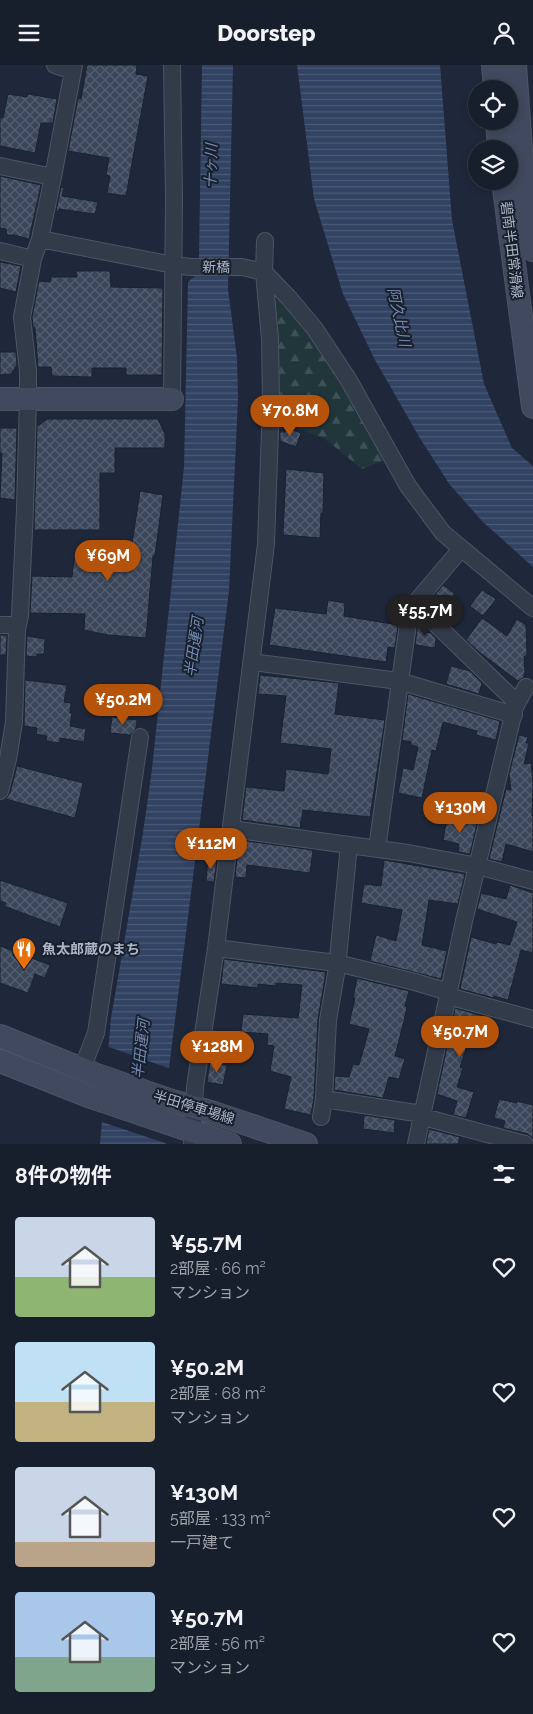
<!DOCTYPE html>
<html lang="ja">
<head>
<meta charset="utf-8">
<style>
	:root { --surface:#171e2c; --page:#242b38; --text:#f1f3f6; --muted:#9ea2a9; --line:#363c48; --accent:#b45309 }
	body { margin:0; font-family:Raleway,"Noto Sans JP",sans-serif; background:var(--page); color:var(--text); height:100vh; display:flex; flex-direction:column; font-size:19px; white-space:nowrap }
	* { box-sizing:border-box; margin:0 }
	p { font-size:16px; color:var(--muted) }
	.icon { flex:none; width:28px; height:28px; fill:none; stroke:currentColor; stroke-width:2; stroke-linecap:round; stroke-linejoin:round }
	.map { position:relative; height:1079px; overflow:hidden }
	.sheet { display:flex; flex-direction:column; background:var(--surface); flex:1 }
	.sheet>* { flex:none }
	.fabs { position:absolute; left:468px; top:15px; display:grid; gap:10px }
	.fabs a { display:grid; place-items:center; width:50px; height:50px; border-radius:50%; background:var(--surface); box-shadow:0 2px 8px #0003,0 0 0 1px var(--line); font-size:25px }
	.price { position:absolute; translate:-50% -42px; padding:0 11px; border-radius:18px; background:var(--accent); color:#fff; font-size:16px; line-height:32px; filter:drop-shadow(0 1px 2px #0008) }
	.price::after { content:''; position:absolute; left:50%; top:30px; width:15px; height:11px; margin-left:-8px; background:inherit; clip-path:polygon(0 0,100% 0,50% 100%) }
	.price.selected { background:#222; color:#fff }
	ul { padding:0; list-style:none }
	li { display:flex; align-items:center; gap:15px; height:125px; padding:0 15px }
	li span { display:grid; place-items:center; flex:none; width:140px; height:100px; border-radius:5px; color:#555 }
	li>.icon { margin-inline-start:auto }
	span .icon { width:60px; height:60px; fill:#fffc; stroke-width:1 }
	li b { font-size:21px }
	h2 { display:flex; justify-content:space-between; align-items:center; height:60px; padding:0 15px; font-size:21px }
	header { display:flex; justify-content:space-between; align-items:center; height:65px; padding:0 15px; background:var(--surface); font-size:22px; font-weight:800 }
	.map>svg:first-child { display:block }
	.forest { fill:url(#forest-firs) }
	.water { fill:url(#water-rules) }
	.pier { fill:#1f283a }
	.building { fill:url(#building-cross-hatch); stroke:#1a2230 }
	.lines { fill:none; stroke-linecap:round; stroke-linejoin:round }
	.street-casing { stroke:#4d5565; stroke-width:18 }
	.secondary-casing { stroke:#4d5565; stroke-width:24 }
	.street { stroke:#323b4a; stroke-width:16 }
	.secondary { stroke:#40495d; stroke-width:22 }
	.labels { text-anchor:middle; dominant-baseline:central; stroke-width:4; stroke-linejoin:round; paint-order:stroke }
	.street-label { font-size:14px; fill:#adb5c7; stroke:#18202e }
	.poi-label { font-size:14px; font-weight:bold; fill:#adb5c7; stroke:#18202e; text-anchor:start }
	.water-label { font-size:15px; font-style:italic; fill:#7389b2; stroke:#18202e }
</style>
</head>
<body>
<header><svg class="icon" aria-label="menu" viewBox="0 0 24 24"><path d="M4 6h16M4 12h16M4 18h16"/></svg>Doorstep<svg class="icon" aria-label="person" viewBox="0 0 24 24"><circle cx="12" cy="8" r="4"/><path d="M4 21q1-7 8-7t8 7"/></svg></header>
<div class="map">
<svg width="533" height="1079" viewBox="0 0 533 1079">
	<defs>
		<pattern id="forest-firs" width="22" height="20" patternUnits="userSpaceOnUse" patternTransform="scale(1.25)"><rect width="22" height="20" fill="#21363b"/><path d="M5 1l3.5 6h-7zM16 11l3.5 6h-7z" fill="#3f5156"/></pattern>
		<pattern id="water-rules" width="6" height="5" patternUnits="userSpaceOnUse" patternTransform="scale(1.25)"><rect width="6" height="5" fill="#314262"/><path d="M0 2.5h6" fill="none" stroke="#4c5b77"/></pattern>
		<pattern id="building-cross-hatch" width="8" height="8" patternUnits="userSpaceOnUse" patternTransform="scale(1.25)"><rect width="8" height="8" fill="#3a465a"/><path d="M0 0l8 8M0 8l8-8" fill="none" stroke="#545e70"/></pattern>
	</defs>
	<rect width="100%" height="100%" fill="#1f283a"/>
	<!-- forest -->
	<path class="forest" d="M278,234L309,266L345,318L388,394L362,404L325,374L277,355L274,237Z"/>
	<!-- water -->
	<path class="water" d="M202,0H233L228,224L237,293L238,334L229,526L169,1003L166,1079H100L111,953L143,768L152,704L184,402L188,217C199,209 198,204 199,192Z
		M297,0H440L452,155L484,319L512,383L533,401V502L483,457L450,420L421,375L375,295L343,229L314,134Z"/>
	<!-- pier -->
	<path class="pier" d="M106,981L171,1004L168,1079L99,1056Z"/>
	<!-- building -->
	<path class="building" d="M87,0H137L136,9L148,11L126,131L107,128L110,111L106,110L109,93L68,86L78,33L81,34Z
		M8,29L27,32L28,29L57,34L53,58H41L35,88L0,81V53H3Z
		M0,111L41,120L29,174L14,170H7L6,164L0,163Z
		M61,122L64,123L62,131L98,137L95,149L59,144V147L56,146Z
		M0,197L21,201L16,227L0,223Z
		M76,206H110L111,222L163,223L162,310H126V303H92V312L52,311L51,302H38L35,263L33,262L32,252L39,216L50,217L51,212H77Z
		M0,287H16L17,300L11,309L0,310Z
		M47,354H158L165,369V383H115V408H100V465H34L37,362Z
		M0,363H17L15,435L0,433L2,388H0Z
		M286,363L301,368L296,382L280,376V367H285Z
		M286,404L324,408L323,448H321L320,473L283,470Z
		M140,426L163,430L155,491H153L146,573L108,570L84,565L85,549L30,548L32,511L72,512L74,495H82L83,488L130,492Z
		M443,520L455,529L441,548L429,537Z
		M482,525L496,534L483,551L470,541Z
		M328,535L345,538L344,551L398,560L395,583L388,582L386,597L269,580L275,543L326,549Z
		M482,553L507,571L517,554L526,560L527,590L524,592L525,608L523,613L518,616L479,587L466,575Z
		M418,556L428,565L426,567L431,568L436,574L435,583L416,580L415,582Z
		M0,570H7L6,590H0Z
		M27,571L45,574L44,589H37V592L26,591Z
		M451,601L470,606L482,618L479,629L446,619Z
		M260,610L339,618L335,649L385,655L370,752L303,745L300,763L242,755L246,722L284,726L286,704L328,709L331,684L280,678L286,631L258,629Z
		M25,615L67,620L64,637L71,638L70,648H72L70,661L86,664L84,677L60,673V678L46,676L47,671L36,669L37,663L24,661Z
		M408,629L500,656L496,675L476,670L477,666L443,657L436,686L432,685L422,733L398,728L403,703L413,705L418,682L411,680V677L402,675Z
		M112,652L137,655L136,663L130,670L110,668Z
		M519,670L528,672L526,678H529L524,699L531,698L533,718L532,751H533V787L506,779L502,797L489,794L506,724L511,725L509,709Z
		M17,701L83,718L75,753L6,734L10,728Z
		M447,753L477,759L470,789L458,787L459,779L443,775Z
		M239,775L313,785L310,808L247,800L246,813L235,812Z
		M208,794L217,795L214,817L206,816Z
		M384,795L465,809L458,839L429,835L422,880L447,886L441,914L370,896L376,870L396,876L402,845L361,838L364,819L381,821Z
		M0,815L68,838L60,862L4,841L6,838L0,836Z
		M510,820L533,828V888L521,885L508,935L494,931V933L460,924L471,872L496,879L497,877L510,880L517,857L477,844L481,828L506,834Z
		M0,881L50,900L45,913L35,909L28,928L0,918Z
		M224,894L326,907L318,954L314,1033L311,1050L284,1044L291,1012L270,1006L274,981L267,980L268,969L241,967L243,949L298,953L302,920L276,918V921L258,919V923L221,919Z
		M357,913L409,926L405,941L407,942L404,956L395,991L405,994L399,1014L389,1012L383,1033L334,1025L335,1011L349,1012L353,999L359,1000L369,964L349,959L355,933H353Z
		M455,943L486,952L482,969L488,971L485,983L468,978L460,1002L463,1003L457,1022L474,1027L466,1053L453,1050L457,1036L437,1029Z
		M210,997L227,1000L223,1020L207,1017Z
		M499,1034L517,1038V1036L533,1040V1073L528,1069L503,1063L505,1056L494,1053Z
		M364,1050L395,1055L394,1068L363,1064Z
		M429,1064L460,1072L458,1079H426Z"/>
	<g class="lines">
		<!-- street casing -->
		<g class="street-casing">
			<path id="street" d="M55,0L72,6
				M172,0L174,134L172,334
				M0,101L53,112
				M40,174L173,200L191,202H242L264,207L289,233L315,264L348,314L408,421L443,468L533,543
				M0,186L33,194
				M414,538L512,633L515,642
				M0,560H18
				M252,597L399,616L514,650
				M0,726L8,694L14,657L17,564L20,551L25,444L28,334V306L22,252L33,194L40,174L53,112L74,0
				M231,764L408,788L478,801L533,816
				M377,784L410,544L461,484
				M216,883L337,898L415,917L449,927
				M448,931L533,954
				M82,1004L96,968L140,672
				M324,1034L416,1048L427,1053L525,1079
				M321,1052L324,1034L328,955L337,903L349,780
				M192,1079L195,1022L216,883L266,479L271,337L270,274L264,207L265,176
				M416,1079L464,856L515,642L526,622"/>
		</g>
		<!-- secondary casing -->
		<g class="secondary-casing">
			<path id="secondary" d="M493,0L495,24
				M515,0L522,98L533,185
				M497,56L499,84
				M503,116L533,342
				M0,334H172
				M0,971L94,1009L169,1035L214,1048L306,1079
				M0,996L91,1032L230,1079"/>
		</g>
		<!-- street -->
		<use href="#street" class="street"/>
		<!-- secondary -->
		<use href="#secondary" class="secondary"/>
	</g>
	<!-- icons -->
	<defs>
		<g id="restaurant-pin" transform="scale(1.25)"><path d="M0 17L-7.5 6A9.5 9.5 0 1 1 7.5 6Z" fill="#e8710a" stroke="#18202e"/><path d="M-5-6h1v4h1v-4h1v4h1v-4h1v5L-1.5 .5V6h-2V.5L-5-1ZM5-6V6H3V1.5H1.5Q1.5-4 5-6Z" fill="#fff"/></g>
	</defs>
	<g fill-rule="evenodd">
		<use href="#restaurant-pin" x="24" y="884"/>
	</g>
	<g class="labels">
		<!-- street labels -->
		<g class="street-label">
			<text transform="translate(512 185) rotate(83)">碧南半田常滑線</text>
			<text transform="translate(216 202) rotate(1)">新橋</text>
			<text transform="translate(194 1042) rotate(17)">半田停車場線</text>
		</g>
		<!-- poi labels -->
		<g class="poi-label">
			<text x="42" y="884">魚太郎蔵のまち</text>
		</g>
		<!-- water labels -->
		<g class="water-label">
			<text transform="translate(211 101) rotate(-88)">十ヶ川</text>
			<text transform="translate(399 252) rotate(78)">阿久比川</text>
			<text transform="translate(194 582) rotate(-82)">半田運河</text>
			<text transform="translate(141 984) rotate(-84)">半田運河</text>
		</g>
	</g>
</svg>
<div class="fabs">
<a><svg class="icon" aria-label="locate" viewBox="0 0 24 24"><circle cx="12" cy="12" r="6"/><path d="M12 2v4M12 18v4M2 12h4M18 12h4"/></svg></a>
<a><svg class="icon" aria-label="layers" viewBox="0 0 24 24"><path d="M12 4l9 5-9 5-9-5zM3 14l9 5 9-5"/></svg></a>
</div>
<b class="price" style="left:290px;top:372px">¥70.8M</b>
<b class="price" style="left:108px;top:517px">¥69M</b>
<b class="price selected" style="left:425px;top:572px">¥55.7M</b>
<b class="price" style="left:123px;top:661px">¥50.2M</b>
<b class="price" style="left:460px;top:769px">¥130M</b>
<b class="price" style="left:211px;top:805px">¥112M</b>
<b class="price" style="left:460px;top:993px">¥50.7M</b>
<b class="price" style="left:217px;top:1008px">¥128M</b>
</div>
<section class="sheet">
<h2>8件の物件<svg class="icon" aria-label="filters" viewBox="0 0 24 24"><path d="M4 7h16M4 17h16"/><circle cx="9" cy="7" r="2"/><circle cx="15" cy="17" r="2"/></svg></h2>
<ul>
<li><span style="background:linear-gradient(#c9d6e8 60%,#8fb573 0)"><svg class="icon" aria-label="home" viewBox="0 0 24 24"><path d="M3 11l9-7 9 7M6 9v11h12V9"/></svg></span><div><b>¥55.7M</b><p>2部屋 · 66 m²</p><p>マンション</p></div><svg class="icon" aria-label="heart" viewBox="0 0 24 24"><path d="M12 20l-8-8c-3-5 5-10 8-4 3-6 11-1 8 4z"/></svg></li>
<li><span style="background:linear-gradient(#bfe0f5 60%,#c2b280 0)"><svg class="icon" aria-label="home" viewBox="0 0 24 24"><path d="M3 11l9-7 9 7M6 9v11h12V9"/></svg></span><div><b>¥50.2M</b><p>2部屋 · 68 m²</p><p>マンション</p></div><svg class="icon" aria-label="heart" viewBox="0 0 24 24"><path d="M12 20l-8-8c-3-5 5-10 8-4 3-6 11-1 8 4z"/></svg></li>
<li><span style="background:linear-gradient(#c9d6e8 75%,#b9a48a 0)"><svg class="icon" aria-label="home" viewBox="0 0 24 24"><path d="M3 11l9-7 9 7M6 9v11h12V9"/></svg></span><div><b>¥130M</b><p>5部屋 · 133 m²</p><p>一戸建て</p></div><svg class="icon" aria-label="heart" viewBox="0 0 24 24"><path d="M12 20l-8-8c-3-5 5-10 8-4 3-6 11-1 8 4z"/></svg></li>
<li><span style="background:linear-gradient(#a9c7e8 65%,#7fa58c 0)"><svg class="icon" aria-label="home" viewBox="0 0 24 24"><path d="M3 11l9-7 9 7M6 9v11h12V9"/></svg></span><div><b>¥50.7M</b><p>2部屋 · 56 m²</p><p>マンション</p></div><svg class="icon" aria-label="heart" viewBox="0 0 24 24"><path d="M12 20l-8-8c-3-5 5-10 8-4 3-6 11-1 8 4z"/></svg></li>
</ul>
</section>
</body>
</html>
